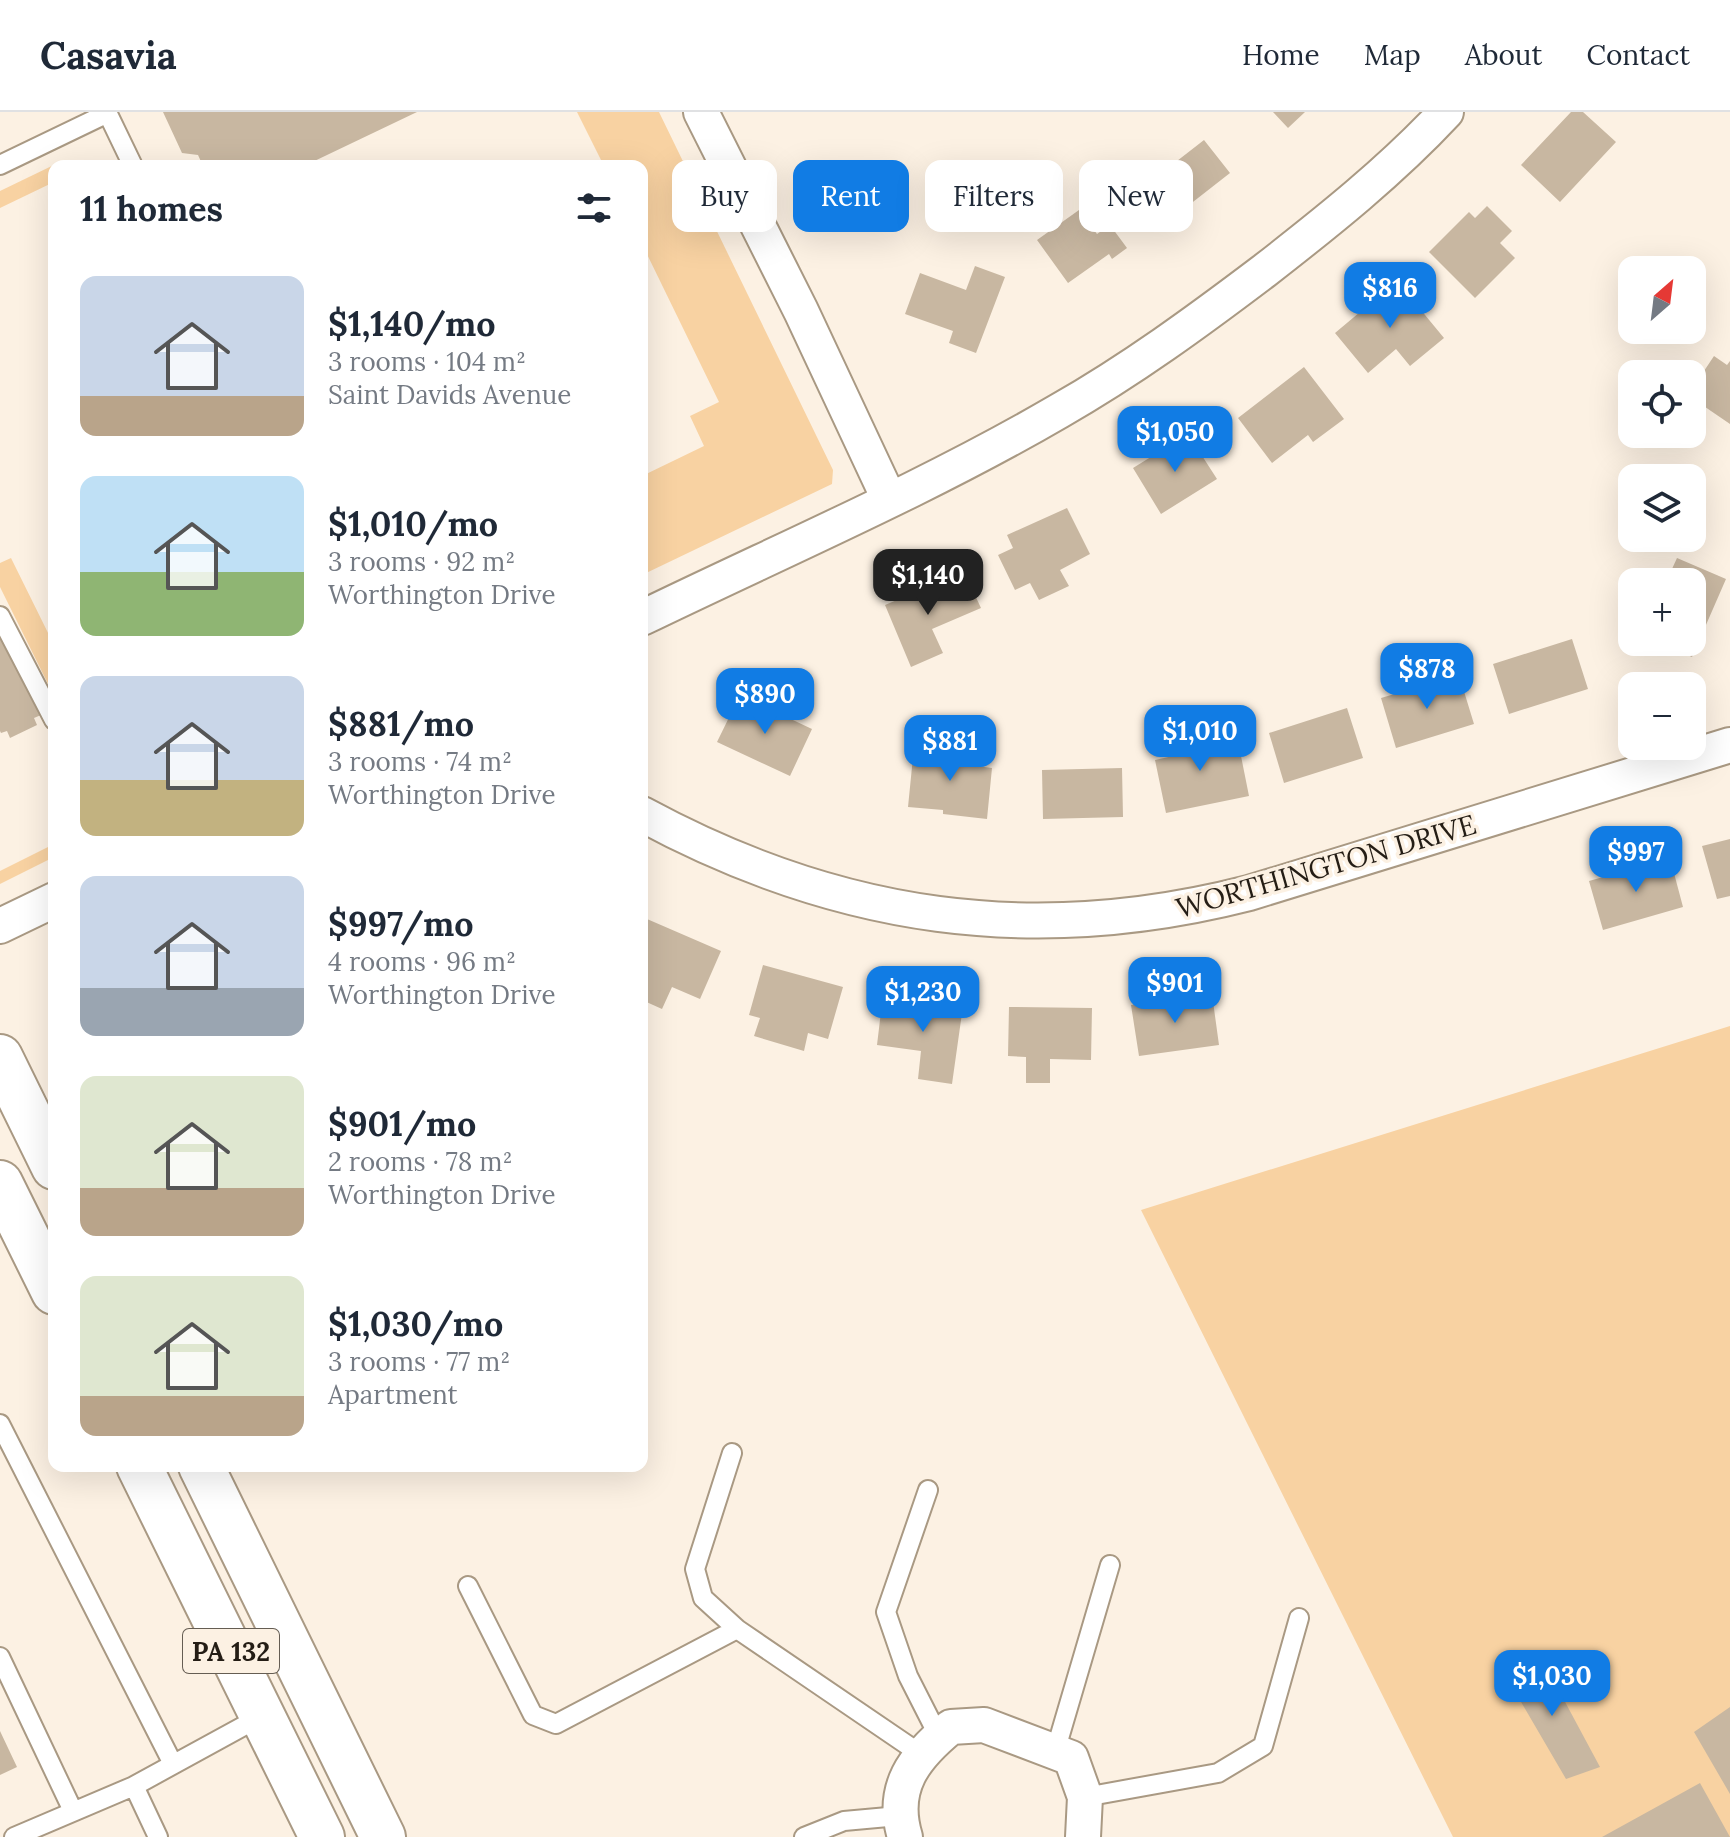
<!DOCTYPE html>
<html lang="en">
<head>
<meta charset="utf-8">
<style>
	:root { --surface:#fff; --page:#f2f2f3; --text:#1f2937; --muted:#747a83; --line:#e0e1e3; --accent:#117ce4 }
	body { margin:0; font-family:Lora,serif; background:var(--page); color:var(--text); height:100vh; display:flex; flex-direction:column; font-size:30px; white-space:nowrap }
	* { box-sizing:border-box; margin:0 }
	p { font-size:26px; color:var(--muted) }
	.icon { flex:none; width:44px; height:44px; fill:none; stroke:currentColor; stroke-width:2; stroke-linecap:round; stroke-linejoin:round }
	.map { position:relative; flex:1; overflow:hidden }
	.side { position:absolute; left:48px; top:48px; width:600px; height:1312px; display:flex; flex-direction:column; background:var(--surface); border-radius:16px; box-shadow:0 8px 32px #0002 }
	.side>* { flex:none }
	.top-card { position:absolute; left:672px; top:48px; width:760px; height:72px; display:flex; gap:16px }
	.needle { width:52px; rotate:28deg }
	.tools { position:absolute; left:1618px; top:144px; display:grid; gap:16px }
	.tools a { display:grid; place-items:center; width:88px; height:88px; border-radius:16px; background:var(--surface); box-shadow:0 8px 32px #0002; font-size:40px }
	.price { position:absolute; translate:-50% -68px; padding:0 18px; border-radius:16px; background:var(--accent); color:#fff; font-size:26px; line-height:52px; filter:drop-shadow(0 2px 4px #0008) }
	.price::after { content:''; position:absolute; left:50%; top:48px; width:24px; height:18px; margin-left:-12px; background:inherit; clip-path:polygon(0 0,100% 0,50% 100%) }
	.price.current { background:#222; color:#fff }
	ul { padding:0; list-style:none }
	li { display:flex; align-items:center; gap:24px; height:200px; padding:0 32px }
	li span { display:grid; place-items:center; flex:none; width:224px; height:160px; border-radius:16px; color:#555 }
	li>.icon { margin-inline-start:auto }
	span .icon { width:96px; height:96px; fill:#fffc; stroke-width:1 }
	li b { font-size:34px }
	h2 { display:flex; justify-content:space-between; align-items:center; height:96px; padding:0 32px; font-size:34px }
	.tag { padding:0 28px; border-radius:16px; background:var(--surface); box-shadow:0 8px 32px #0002; font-size:28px; line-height:72px }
	.tag.current { background:var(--accent); color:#fff }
	header { display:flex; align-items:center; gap:48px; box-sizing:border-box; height:112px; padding:0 40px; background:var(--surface); border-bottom:2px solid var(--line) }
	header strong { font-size:38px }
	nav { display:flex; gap:44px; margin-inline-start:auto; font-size:28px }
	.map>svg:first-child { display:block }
	.green { fill:#f8d2a2 }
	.building { fill:#c8b7a1 }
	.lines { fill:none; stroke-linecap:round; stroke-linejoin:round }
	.lane-casing { stroke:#a99983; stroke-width:22 }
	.street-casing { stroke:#a99983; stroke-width:38 }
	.primary-casing { stroke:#a99983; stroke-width:48 }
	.lane { stroke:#fff; stroke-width:18 }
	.street { stroke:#fff; stroke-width:34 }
	.primary { stroke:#fff; stroke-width:44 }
	.labels { text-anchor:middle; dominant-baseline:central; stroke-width:7; stroke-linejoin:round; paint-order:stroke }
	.shield { fill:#fcf1e3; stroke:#655d53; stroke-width:2 }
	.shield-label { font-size:26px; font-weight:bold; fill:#241d15 }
	.street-label { font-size:28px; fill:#241d15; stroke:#fcf1e3 }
</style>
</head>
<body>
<header>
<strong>Casavia</strong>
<nav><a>Home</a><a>Map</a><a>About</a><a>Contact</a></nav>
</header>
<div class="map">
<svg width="1730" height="1725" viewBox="0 0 1730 1725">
	<rect width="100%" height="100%" fill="#fcf1e3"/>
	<!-- green -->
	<path class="green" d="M577,0H659L833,358L832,372L642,463V364L704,334L690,304L719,290L642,132V54H604Z
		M70,49L84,54H54V70L0,96V79L60,50Z
		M11,446L54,533V584L0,475V451Z
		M54,732V745L0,772V759Z
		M1730,914V1725H1453L1141,1098Z"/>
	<!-- building -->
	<path class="building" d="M163,0H417L304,54H203L198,43L182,41Z
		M1273,0H1305L1288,16Z
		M1571,0H1583L1616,30L1560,90L1521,53Z
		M1204,28L1230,61L1175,104L1150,70Z
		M1487,94L1512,119L1500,131L1515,146L1475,186L1429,140L1469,100L1475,106Z
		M1079,98L1097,122L1110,113L1127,136L1112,147L1109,142L1068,171L1037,128Z
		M975,154L1005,165L976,241L949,231L953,219L905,202L920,161L966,178Z
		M1397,169L1444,226L1410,254L1396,237L1368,261L1335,221Z
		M1714,244L1727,253L1730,249V312L1692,286V277Z
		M1304,255L1344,307L1313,330L1308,323L1272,351L1238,306Z
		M1188,322L1217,367L1161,402L1133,356Z
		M1067,396L1090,442L1060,458L1069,474L1039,488L1030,471L1015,478L998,443L1013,436L1007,423Z
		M1677,446L1726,467L1692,545L1657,530H1692V470H1666Z
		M954,464L963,484L973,479L981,496L932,517L943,541L911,555L885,493Z
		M0,518L41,603L34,606L37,613L10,626L7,619L1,621L0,619Z
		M1572,527L1588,577L1509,602L1493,552Z
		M1459,563L1474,612L1396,636L1381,586Z
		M740,583L812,617L790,664L717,630Z
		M1347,596L1363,646L1284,671L1269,621Z
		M1200,615L1205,636L1238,629L1249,684L1166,701L1155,648L1173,644L1168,622Z
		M936,625L963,627L961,652L992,656L987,707L943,702V698L908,695L913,645L934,647Z
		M1122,656L1123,705L1043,707L1042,658Z
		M1730,727V784L1717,787L1702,734Z
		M1670,746L1683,795L1603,818L1589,769Z
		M647,807L721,839L700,887L672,875L662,897L642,888V818Z
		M763,853L843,875L828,927L808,921L804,939L754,924L760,906L749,903Z
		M1212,882L1219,933L1139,944L1131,893Z
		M883,883L963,894L952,972L918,967L921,939L877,933Z
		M1009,895L1092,896L1091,948L1050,947V971H1026V945L1008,944Z
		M1542,1547L1600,1655L1566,1667L1503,1559Z
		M1730,1595V1682L1694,1620Z
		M0,1619L17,1655L0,1663Z
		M1700,1671L1730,1725H1602Z"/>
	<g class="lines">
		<!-- lane casing -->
		<g class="lane-casing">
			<path id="lane" d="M107,0L133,54
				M0,53L108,1
				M0,504L54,608
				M0,1312L173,1652
				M732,1341L695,1457L703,1486L737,1517
				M928,1378L886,1500L908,1564L939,1625
				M468,1474L533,1603L556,1612L737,1517L922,1643
				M0,1545L73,1699
				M1055,1640L1110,1453
				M1085,1685L1218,1661L1263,1634L1299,1506
				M14,1725L134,1674
				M158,1725L134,1674L262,1604
				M804,1725L844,1709L899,1704"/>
		</g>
		<!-- street casing -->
		<g class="street-casing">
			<path id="street" d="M701,0L801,199L889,387
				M642,506C780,439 927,376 1059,299C1131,258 1198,209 1264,159C1327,110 1391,59 1446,0
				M642,702C838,808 1033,836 1249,781L1730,633
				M0,814L54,788
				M905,1725C890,1676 914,1645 951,1615L984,1613L1071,1646L1085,1685L1083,1725"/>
		</g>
		<!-- primary casing -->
		<g class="primary-casing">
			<path id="primary" d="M0,945L54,1055
				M0,1071L54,1180
				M139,1354L322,1725
				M201,1354L383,1725"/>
		</g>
		<!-- lane -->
		<use href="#lane" class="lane"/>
		<!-- street -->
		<use href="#street" class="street"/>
		<!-- primary -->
		<use href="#primary" class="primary"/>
	</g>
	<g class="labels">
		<!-- shield labels -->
		<rect class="shield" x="183" y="1517" width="96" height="44" rx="6"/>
		<g class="shield-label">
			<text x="231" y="1539">PA 132</text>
		</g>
		<!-- street labels -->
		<g class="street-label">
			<text transform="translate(1326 754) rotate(-16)">WORTHINGTON DRIVE</text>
		</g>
	</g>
</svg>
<div class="tools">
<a><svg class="needle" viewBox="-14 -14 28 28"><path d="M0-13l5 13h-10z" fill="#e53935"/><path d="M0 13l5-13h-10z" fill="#747a83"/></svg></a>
<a><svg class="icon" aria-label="locate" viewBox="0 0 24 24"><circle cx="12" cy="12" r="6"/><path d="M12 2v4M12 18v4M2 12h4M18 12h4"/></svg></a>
<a><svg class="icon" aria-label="layers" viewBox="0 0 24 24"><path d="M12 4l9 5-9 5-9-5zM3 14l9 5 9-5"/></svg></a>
<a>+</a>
<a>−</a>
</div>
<b class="price" style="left:1390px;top:218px">$816</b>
<b class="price" style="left:1175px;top:362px">$1,050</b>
<b class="price current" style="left:928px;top:505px">$1,140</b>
<b class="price" style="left:1427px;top:599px">$878</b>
<b class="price" style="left:765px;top:624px">$890</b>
<b class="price" style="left:1200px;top:661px">$1,010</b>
<b class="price" style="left:950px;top:671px">$881</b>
<b class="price" style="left:1636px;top:782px">$997</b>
<b class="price" style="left:1175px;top:913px">$901</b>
<b class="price" style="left:923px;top:922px">$1,230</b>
<b class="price" style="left:1552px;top:1606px">$1,030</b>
<div class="top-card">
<a class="tag">Buy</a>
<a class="tag current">Rent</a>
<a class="tag">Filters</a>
<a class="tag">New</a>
</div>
<section class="side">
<h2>11 homes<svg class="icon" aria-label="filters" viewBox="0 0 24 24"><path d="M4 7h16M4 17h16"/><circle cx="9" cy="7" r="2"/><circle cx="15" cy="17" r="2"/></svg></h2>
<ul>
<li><span style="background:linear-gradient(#c9d6e8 75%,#b9a48a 0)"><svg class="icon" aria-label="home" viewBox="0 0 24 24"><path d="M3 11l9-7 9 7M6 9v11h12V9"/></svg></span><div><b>$1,140/mo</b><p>3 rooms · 104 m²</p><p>Saint Davids Avenue</p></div></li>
<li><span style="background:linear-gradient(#bfe0f5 60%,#8fb573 0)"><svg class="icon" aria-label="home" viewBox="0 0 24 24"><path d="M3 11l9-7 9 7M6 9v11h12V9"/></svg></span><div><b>$1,010/mo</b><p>3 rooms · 92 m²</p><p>Worthington Drive</p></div></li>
<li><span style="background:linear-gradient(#c9d6e8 65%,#c2b280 0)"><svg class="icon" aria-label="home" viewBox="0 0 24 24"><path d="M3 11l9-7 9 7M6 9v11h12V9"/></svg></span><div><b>$881/mo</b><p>3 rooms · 74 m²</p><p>Worthington Drive</p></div></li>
<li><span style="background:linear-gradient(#c9d6e8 70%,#9aa5b1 0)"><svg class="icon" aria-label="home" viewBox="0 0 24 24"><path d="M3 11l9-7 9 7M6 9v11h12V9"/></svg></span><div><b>$997/mo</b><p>4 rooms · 96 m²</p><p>Worthington Drive</p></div></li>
<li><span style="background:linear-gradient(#dfe7d0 70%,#b9a48a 0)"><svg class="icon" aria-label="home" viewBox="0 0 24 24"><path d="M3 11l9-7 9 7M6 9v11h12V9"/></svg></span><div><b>$901/mo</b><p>2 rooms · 78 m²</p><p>Worthington Drive</p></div></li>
<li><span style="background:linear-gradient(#dfe7d0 75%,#b9a48a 0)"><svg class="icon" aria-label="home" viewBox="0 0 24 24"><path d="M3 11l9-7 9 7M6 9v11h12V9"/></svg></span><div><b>$1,030/mo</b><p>3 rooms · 77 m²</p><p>Apartment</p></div></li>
</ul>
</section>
</div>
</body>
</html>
